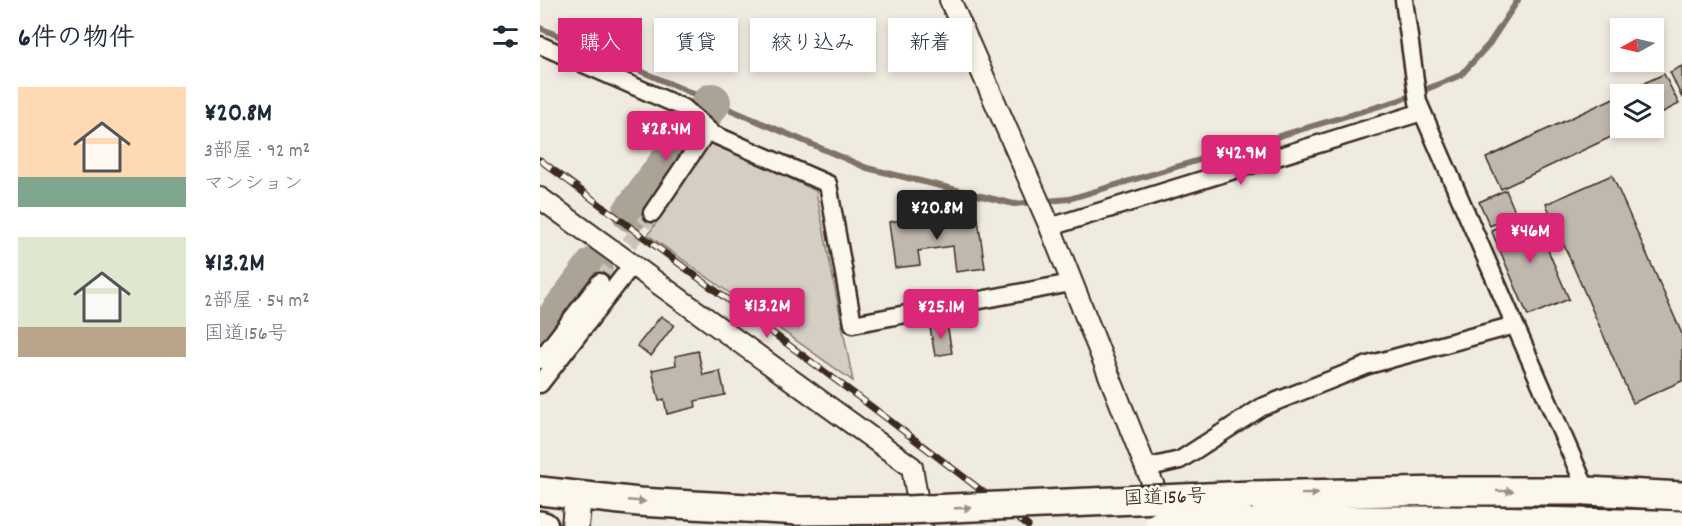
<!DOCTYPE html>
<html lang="ja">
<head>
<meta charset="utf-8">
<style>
	:root { --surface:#fff; --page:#f2f2f3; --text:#1f2937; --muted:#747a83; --accent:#db2777 }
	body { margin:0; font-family:Dekko,"Klee One",sans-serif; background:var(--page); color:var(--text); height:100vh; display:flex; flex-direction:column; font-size:22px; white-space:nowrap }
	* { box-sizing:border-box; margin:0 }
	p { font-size:20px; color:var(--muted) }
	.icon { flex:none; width:33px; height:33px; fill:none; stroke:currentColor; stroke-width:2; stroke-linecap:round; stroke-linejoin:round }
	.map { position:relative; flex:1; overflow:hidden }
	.sheet { display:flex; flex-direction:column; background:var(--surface); width:540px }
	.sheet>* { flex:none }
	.guide { position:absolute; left:18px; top:18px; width:570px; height:54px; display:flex; gap:12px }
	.needle { width:39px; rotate:262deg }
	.fabs { position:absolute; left:1070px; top:18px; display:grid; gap:12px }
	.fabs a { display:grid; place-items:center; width:54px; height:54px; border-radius:0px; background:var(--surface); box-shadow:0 3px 9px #0003; font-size:30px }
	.price { position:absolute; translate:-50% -51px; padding:0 14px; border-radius:6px; background:var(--accent); color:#fff; font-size:20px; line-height:39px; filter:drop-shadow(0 2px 3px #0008) }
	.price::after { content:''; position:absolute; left:50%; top:36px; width:18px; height:14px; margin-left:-9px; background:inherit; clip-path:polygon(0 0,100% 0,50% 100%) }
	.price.active { background:#222; color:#fff }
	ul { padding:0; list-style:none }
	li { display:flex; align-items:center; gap:18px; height:150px; padding:0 18px }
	li span { display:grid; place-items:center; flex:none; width:168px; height:120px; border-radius:0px; color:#555 }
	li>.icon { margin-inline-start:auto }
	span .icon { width:72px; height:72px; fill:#fffc; stroke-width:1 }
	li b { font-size:26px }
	h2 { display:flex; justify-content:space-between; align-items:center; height:72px; padding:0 18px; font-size:26px }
	.pill { padding:0 21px; border-radius:0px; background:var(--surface); box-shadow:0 3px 9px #0003; font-size:21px; line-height:54px }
	.pill.active { background:var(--accent); color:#fff }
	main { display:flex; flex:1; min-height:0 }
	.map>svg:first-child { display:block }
	.green { fill:#d5cec3; stroke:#887c70; stroke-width:1.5 }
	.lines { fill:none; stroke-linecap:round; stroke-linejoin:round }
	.stream { stroke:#7f7367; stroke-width:6 }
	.river { stroke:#aca397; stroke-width:38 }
	.building { fill:#c0b8ad; stroke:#3b2a1e; stroke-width:1.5 }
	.minor-tunnel { stroke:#ccc4b9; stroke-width:16; stroke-dasharray:16 8; stroke-linecap:butt }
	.minor-casing { stroke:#3b2a1e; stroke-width:21 }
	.tertiary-casing { stroke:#3b2a1e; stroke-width:24 }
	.primary-casing { stroke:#3b2a1e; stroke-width:30 }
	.trunk-casing { stroke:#3b2a1e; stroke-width:32 }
	.minor { stroke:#fbf7ec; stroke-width:16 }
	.tertiary { stroke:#fbf7ec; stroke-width:20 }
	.primary { stroke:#fbf7ec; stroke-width:26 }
	.trunk { stroke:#fbf7ec; stroke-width:27 }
	.rail-casing { stroke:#3b2a1e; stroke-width:7 }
	.rail { stroke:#fbf7ec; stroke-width:4.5; stroke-dasharray:14; stroke-linecap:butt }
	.trunk-bridge-casing { stroke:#3b2a1e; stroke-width:32; stroke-linecap:butt }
	.trunk-bridge { stroke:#fbf7ec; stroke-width:27 }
	.oneway { fill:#9b9085 }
	.labels { text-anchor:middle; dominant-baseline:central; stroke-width:5; stroke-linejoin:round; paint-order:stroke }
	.street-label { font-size:20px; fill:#3b2a1e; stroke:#fbf7ec }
</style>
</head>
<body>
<main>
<section class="sheet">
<h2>6件の物件<svg class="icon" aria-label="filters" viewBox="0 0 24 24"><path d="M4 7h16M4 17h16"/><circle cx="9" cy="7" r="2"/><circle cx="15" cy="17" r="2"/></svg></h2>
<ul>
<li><span style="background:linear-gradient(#ffd9b3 75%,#7fa58c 0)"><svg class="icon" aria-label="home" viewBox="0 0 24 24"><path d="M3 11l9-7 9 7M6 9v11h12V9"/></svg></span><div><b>¥20.8M</b><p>3部屋 · 92 m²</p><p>マンション</p></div></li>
<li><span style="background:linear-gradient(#dfe7d0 75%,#b9a48a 0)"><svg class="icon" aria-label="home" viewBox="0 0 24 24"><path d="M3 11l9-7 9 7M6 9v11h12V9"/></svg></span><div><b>¥13.2M</b><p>2部屋 · 54 m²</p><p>国道156号</p></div></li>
</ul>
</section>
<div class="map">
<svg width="1142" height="526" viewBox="0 0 1142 526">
	<rect width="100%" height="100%" fill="#f0ebe0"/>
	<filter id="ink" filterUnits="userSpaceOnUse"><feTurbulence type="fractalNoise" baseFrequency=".0167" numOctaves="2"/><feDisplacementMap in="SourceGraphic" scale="12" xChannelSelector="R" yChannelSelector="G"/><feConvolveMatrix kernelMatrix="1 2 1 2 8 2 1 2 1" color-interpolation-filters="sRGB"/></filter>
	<g filter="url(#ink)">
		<!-- green -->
		<path class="green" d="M170,140L276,191L313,381L108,235Z"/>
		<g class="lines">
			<!-- stream -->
			<path class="stream" d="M0,28L327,168L474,204L529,199L860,100L921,75L949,44L978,0"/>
			<!-- river -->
			<path class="river" d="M91,213L172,102
				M0,339L54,266"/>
		</g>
		<!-- building -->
		<path class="building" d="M1142,66V98L1130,72Z
			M1124,74L1139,104L1113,117V94H1080Z
			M1080,95V128H1090L961,189L946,158Z
			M1072,175L1142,334V381L1093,403L1006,204Z
			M966,190L976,214L950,226L939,202Z
			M992,213L1029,299L988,316L951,230Z
			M407,214L408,223L438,219L445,268L416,272L413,246L378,251L380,265L355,268L349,222Z
			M121,316L134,325L111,356L97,346Z
			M407,324L412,353L395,356L390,327Z
			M158,351L163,375L180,371L185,395L155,401L156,407L127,414L124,399L119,401L112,370L136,365L135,356Z"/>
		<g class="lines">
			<!-- minor-tunnel -->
			<path class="minor-tunnel" d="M60,282L112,213"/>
			<!-- minor casing -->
			<g class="minor-casing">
				<path id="minor" d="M864,0L878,102L1047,491
					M0,45L144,108L173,134L288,184L313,324L531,283
					M112,213L168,130
					M510,227L882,112
					M0,360L60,282
					M0,384L92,265
					M606,468L640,460L722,407L828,365L975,325"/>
			</g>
			<!-- tertiary casing -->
			<g class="tertiary-casing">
				<path id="tertiary" d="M410,0L510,227L606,468L624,509
					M0,198L372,467L382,526"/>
			</g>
			<!-- primary casing -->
			<g class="primary-casing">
				<path id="primary" d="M35,526L38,496"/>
			</g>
			<!-- trunk casing -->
			<g class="trunk-casing">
				<path id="trunk" d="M0,491L99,502L260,511
					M712,495L906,491H1047L1142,496
					M707,522C767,519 826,520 886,520C971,520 1057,522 1142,525
					M0,525L4,526"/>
			</g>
			<!-- minor -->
			<use href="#minor" class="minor"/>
			<!-- tertiary -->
			<use href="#tertiary" class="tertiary"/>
			<!-- primary -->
			<use href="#primary" class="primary"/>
			<!-- trunk -->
			<use href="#trunk" class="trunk"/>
			<!-- rail casing -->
			<g class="rail-casing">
				<path id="rail" d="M0,160L332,407L488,526"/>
			</g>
			<!-- rail -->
			<use href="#rail" class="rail"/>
			<!-- trunk-bridge casing -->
			<g class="trunk-bridge-casing">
				<path id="trunk-bridge" d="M260,511L366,510L712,495
					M618,526L707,522"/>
			</g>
			<!-- trunk-bridge -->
			<use href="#trunk-bridge" class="trunk-bridge"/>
		</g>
		<!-- one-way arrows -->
		<defs><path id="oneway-solid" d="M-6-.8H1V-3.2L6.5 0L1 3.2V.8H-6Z" transform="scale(1.5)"/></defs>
		<g class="oneway">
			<use href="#oneway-solid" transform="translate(965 491)"/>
			<use href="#oneway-solid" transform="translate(770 494) rotate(-1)"/>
			<use href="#oneway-solid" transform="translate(97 501) rotate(5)"/>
			<use href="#oneway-solid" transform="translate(423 508) rotate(-2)"/>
		</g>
	</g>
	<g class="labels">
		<!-- street labels -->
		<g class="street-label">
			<text transform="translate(625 499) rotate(-2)">国道156号</text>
		</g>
	</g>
</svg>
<div class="fabs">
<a><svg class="needle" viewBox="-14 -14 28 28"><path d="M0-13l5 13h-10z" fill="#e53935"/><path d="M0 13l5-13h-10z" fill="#747a83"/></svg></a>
<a><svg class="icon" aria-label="layers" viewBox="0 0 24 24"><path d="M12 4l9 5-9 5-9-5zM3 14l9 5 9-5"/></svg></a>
</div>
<b class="price" style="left:126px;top:162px">¥28.4M</b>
<b class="price" style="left:701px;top:186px">¥42.9M</b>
<b class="price active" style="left:397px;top:241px">¥20.8M</b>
<b class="price" style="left:990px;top:264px">¥46M</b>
<b class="price" style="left:227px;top:339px">¥13.2M</b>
<b class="price" style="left:401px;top:340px">¥25.1M</b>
<div class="guide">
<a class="pill active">購入</a>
<a class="pill">賃貸</a>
<a class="pill">絞り込み</a>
<a class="pill">新着</a>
</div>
</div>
</main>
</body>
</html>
